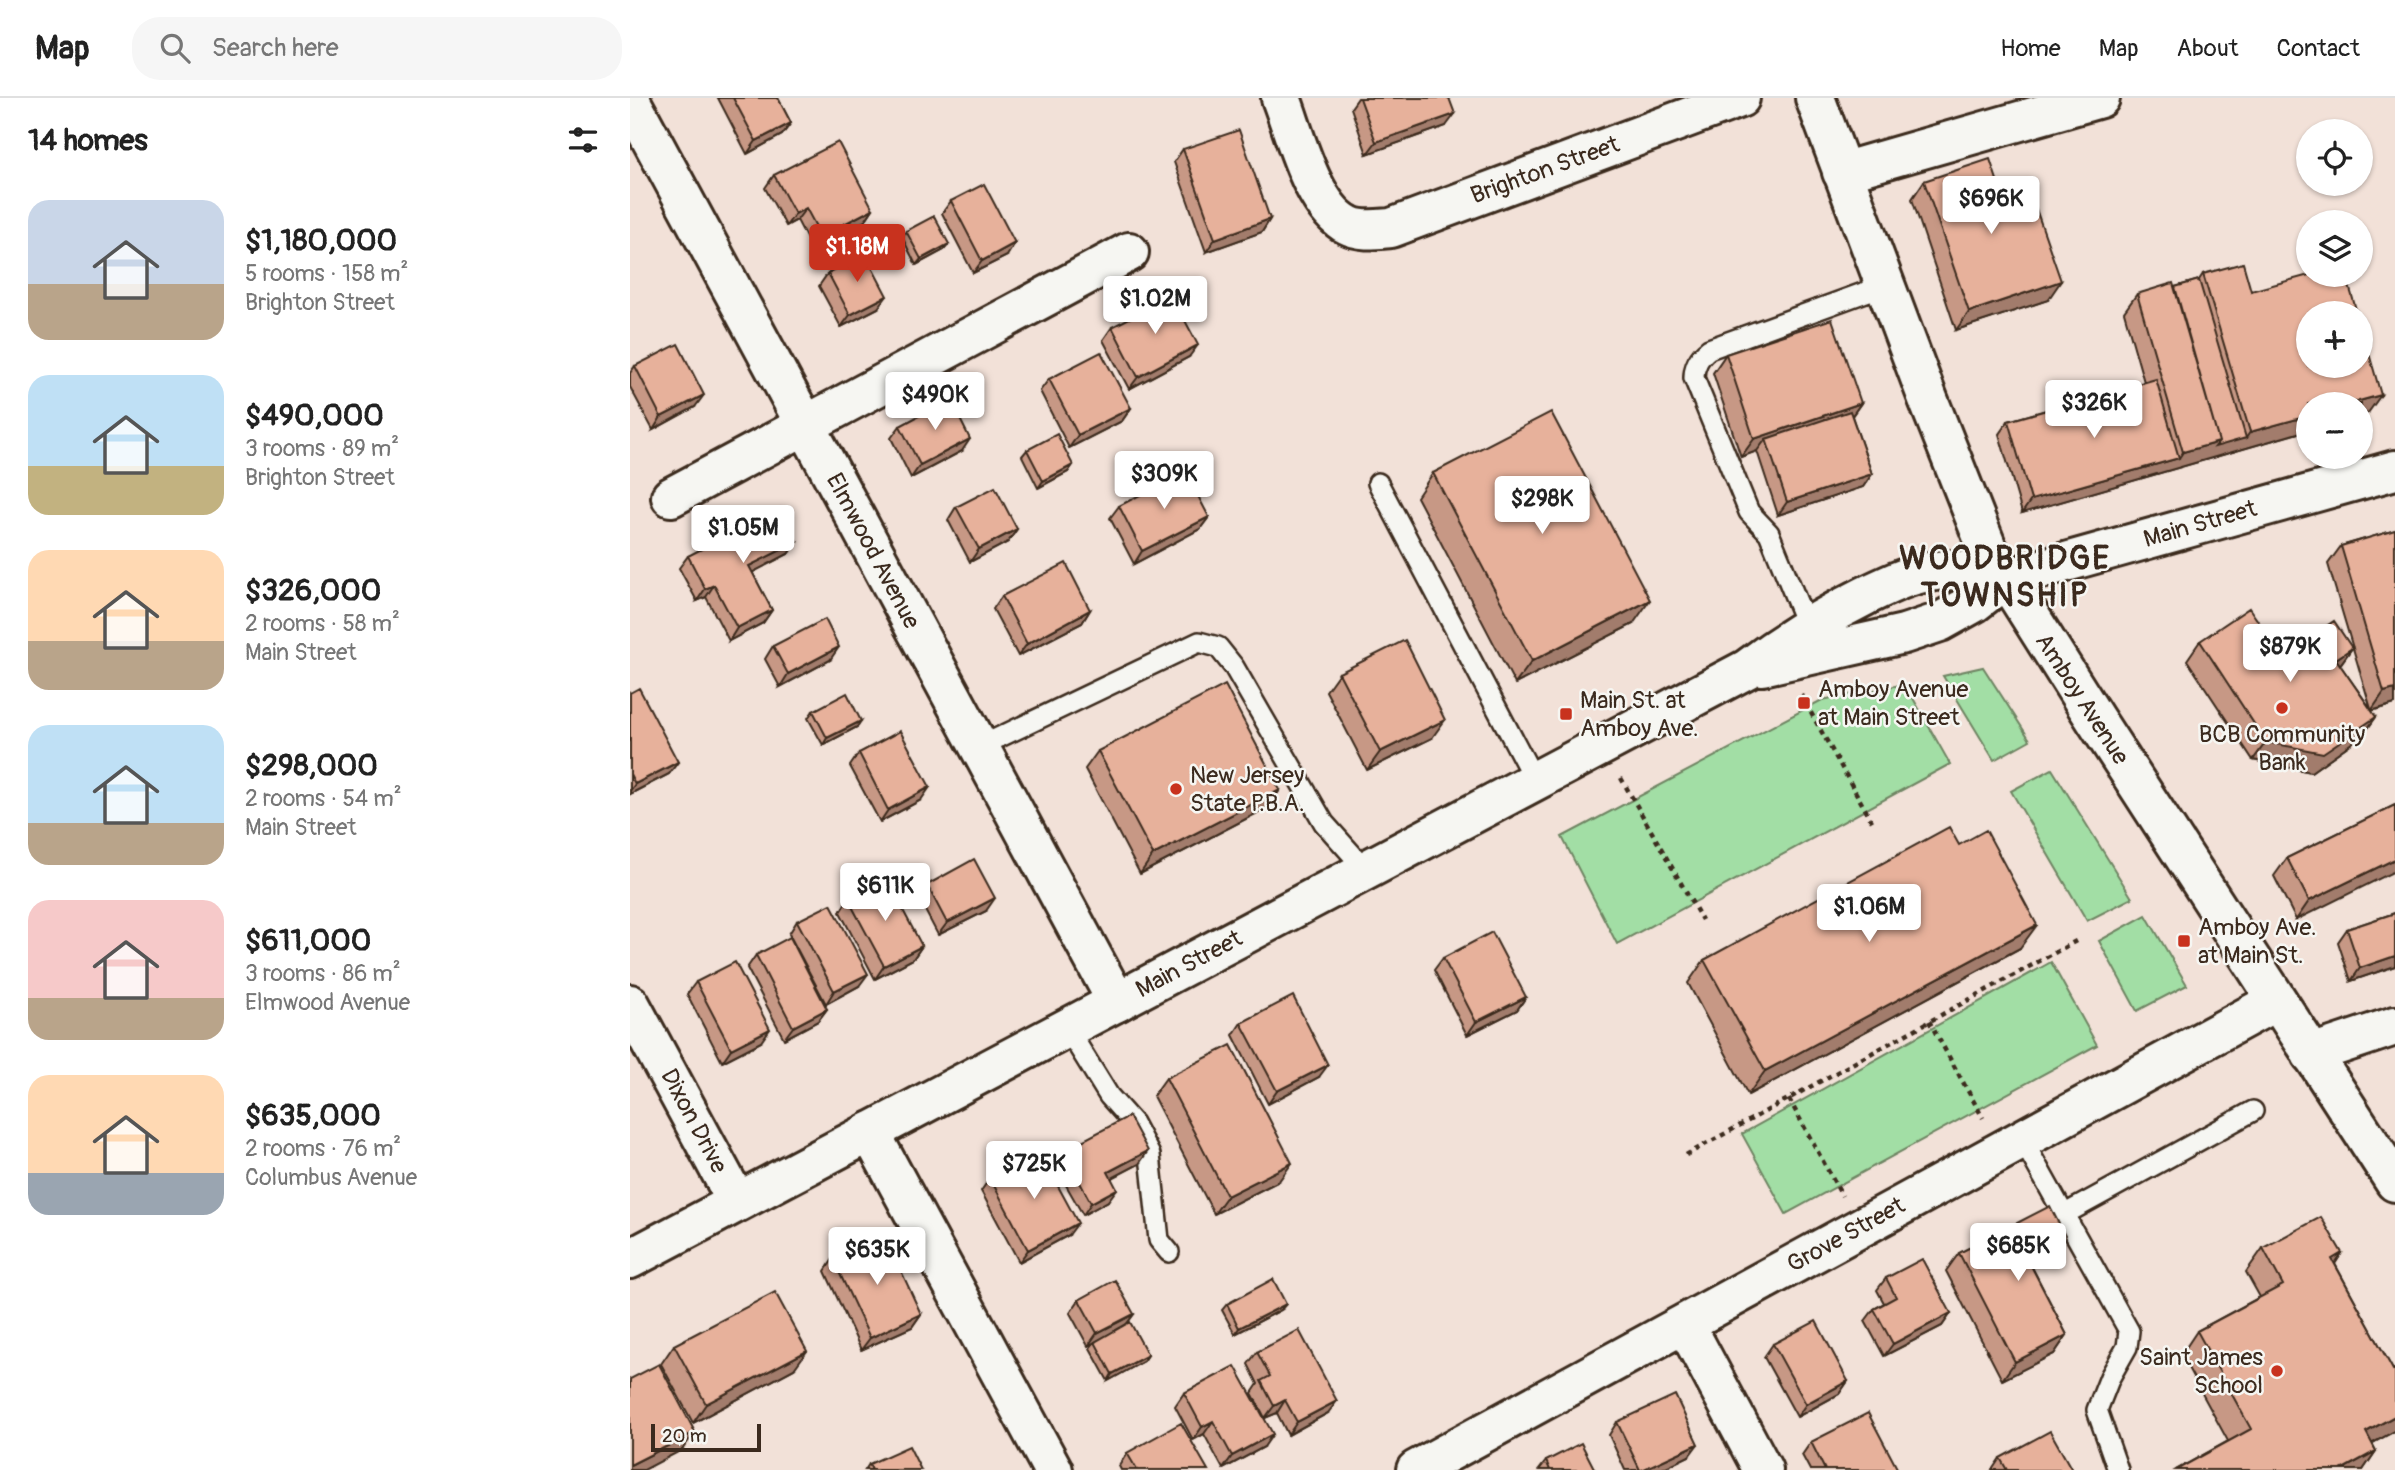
<!DOCTYPE html>
<html lang="en">
<head>
<meta charset="utf-8">
<style>
	:root { --surface:#fff; --page:#f6f6f6; --text:#222; --muted:#767676; --line:#e0e0e0; --accent:#c8321e }
	body { margin:0; font-family:Pangolin,sans-serif; background:var(--page); color:var(--text); height:100vh; display:flex; flex-direction:column; font-size:26px; white-space:nowrap }
	* { box-sizing:border-box; margin:0 }
	p { font-size:23px; color:var(--muted) }
	.icon { flex:none; width:38px; height:38px; fill:none; stroke:currentColor; stroke-width:2; stroke-linecap:round; stroke-linejoin:round }
	.map { position:relative; flex:1; overflow:hidden }
	.panel { display:flex; flex-direction:column; background:var(--surface); width:630px }
	.panel>* { flex:none }
	.controls { position:absolute; left:1666px; top:21px; display:grid; gap:14px }
	.controls a { display:grid; place-items:center; width:77px; height:77px; border-radius:50%; background:var(--surface); box-shadow:0 2px 5px #0004; font-size:35px }
	.scale { position:absolute; left:21px; bottom:18px; width:110px; box-sizing:border-box; padding-left:7px; border:4px solid #3b2a1e; border-top:0; font-size:19px; line-height:24px; white-space:nowrap; color:#3b2a1e; -webkit-text-stroke:5px #f6f6f2; paint-order:stroke }
	.price { position:absolute; translate:-50% -60px; padding:0 16px; border-radius:7px; background:#fff; color:#222; font-size:23px; line-height:46px; filter:drop-shadow(0 2px 4px #0008) }
	.price::after { content:''; position:absolute; left:50%; top:42px; width:21px; height:16px; margin-left:-10px; background:inherit; clip-path:polygon(0 0,100% 0,50% 100%) }
	.price.selected { background:var(--accent); color:#fff }
	ul { padding:0; list-style:none }
	li { display:flex; align-items:center; gap:21px; height:175px; padding:0 28px }
	li span { display:grid; place-items:center; flex:none; width:196px; height:140px; border-radius:21px; color:#555 }
	li>.icon { margin-inline-start:auto }
	span .icon { width:84px; height:84px; fill:#fffc; stroke-width:1 }
	li b { font-size:30px }
	h2 { display:flex; justify-content:space-between; align-items:center; height:84px; padding:0 28px; font-size:30px }
	header { display:flex; align-items:center; gap:42px; box-sizing:border-box; height:98px; padding:0 35px; background:var(--surface); border-bottom:2px solid var(--line) }
	header strong { font-size:33px }
	nav { display:flex; gap:38px; margin-inline-start:auto; font-size:24px }
	.search { width:490px; height:63px; background:var(--page); display:flex; align-items:center; gap:18px; box-sizing:border-box; padding:0 24px; border-radius:28px; color:var(--muted); font-size:26px }
	main { display:flex; flex:1; min-height:0 }
	.map>svg:first-child { display:block }
	.green { fill:#a2dea5; stroke:#6e8462; stroke-width:2 }
	.lines { fill:none; stroke-linecap:round; stroke-linejoin:round }
	.service-casing { stroke:#3b2a1e; stroke-width:24 }
	.minor-casing { stroke:#3b2a1e; stroke-width:44 }
	.secondary-casing { stroke:#3b2a1e; stroke-width:44 }
	.path { stroke:#3b2a1e; stroke-width:4.5; stroke-dasharray:5 5; stroke-linecap:butt }
	.service { stroke:#f6f6f2; stroke-width:19 }
	.minor { stroke:#f6f6f2; stroke-width:38 }
	.secondary { stroke:#f6f6f2; stroke-width:38 }
	.wall { fill:#c79885; stroke:#3b2a1e; stroke-width:2 }
	.shaded-wall { fill:#a27c6c; stroke:#3b2a1e; stroke-width:2 }
	.building { fill:#e7b19b; stroke:#3b2a1e; stroke-width:2 }
	.poi-dot { fill:#c8321e; stroke:#f6f6f2; stroke-width:2.5 }
	.labels { text-anchor:middle; dominant-baseline:central; stroke-width:5; stroke-linejoin:round; paint-order:stroke }
	.street-label { font-size:24px; fill:#3b2a1e; stroke:#f6f6f2 }
	.poi-label { font-size:24px; fill:#3b2a1e; stroke:#f6f6f2; text-anchor:start }
	.district-label { font-size:32px; font-weight:bold; letter-spacing:2px; fill:#3b2a1e; stroke:#f6f6f2 }
</style>
</head>
<body>
<header>
<strong>Map</strong>
<div class="search"><svg class="icon" aria-label="search" viewBox="0 0 24 24"><circle cx="10" cy="10" r="6"/><path d="M15 15l6 6"/></svg>Search here</div>
<nav><a>Home</a><a>Map</a><a>About</a><a>Contact</a></nav>
</header>
<main>
<section class="panel">
<h2>14 homes<svg class="icon" aria-label="filters" viewBox="0 0 24 24"><path d="M4 7h16M4 17h16"/><circle cx="9" cy="7" r="2"/><circle cx="15" cy="17" r="2"/></svg></h2>
<ul>
<li><span style="background:linear-gradient(#c9d6e8 60%,#b9a48a 0)"><svg class="icon" aria-label="home" viewBox="0 0 24 24"><path d="M3 11l9-7 9 7M6 9v11h12V9"/></svg></span><div><b>$1,180,000</b><p>5 rooms · 158 m²</p><p>Brighton Street</p></div></li>
<li><span style="background:linear-gradient(#bfe0f5 65%,#c2b280 0)"><svg class="icon" aria-label="home" viewBox="0 0 24 24"><path d="M3 11l9-7 9 7M6 9v11h12V9"/></svg></span><div><b>$490,000</b><p>3 rooms · 89 m²</p><p>Brighton Street</p></div></li>
<li><span style="background:linear-gradient(#ffd9b3 65%,#b9a48a 0)"><svg class="icon" aria-label="home" viewBox="0 0 24 24"><path d="M3 11l9-7 9 7M6 9v11h12V9"/></svg></span><div><b>$326,000</b><p>2 rooms · 58 m²</p><p>Main Street</p></div></li>
<li><span style="background:linear-gradient(#bfe0f5 70%,#b9a48a 0)"><svg class="icon" aria-label="home" viewBox="0 0 24 24"><path d="M3 11l9-7 9 7M6 9v11h12V9"/></svg></span><div><b>$298,000</b><p>2 rooms · 54 m²</p><p>Main Street</p></div></li>
<li><span style="background:linear-gradient(#f6c9c9 70%,#b9a48a 0)"><svg class="icon" aria-label="home" viewBox="0 0 24 24"><path d="M3 11l9-7 9 7M6 9v11h12V9"/></svg></span><div><b>$611,000</b><p>3 rooms · 86 m²</p><p>Elmwood Avenue</p></div></li>
<li><span style="background:linear-gradient(#ffd9b3 70%,#9aa5b1 0)"><svg class="icon" aria-label="home" viewBox="0 0 24 24"><path d="M3 11l9-7 9 7M6 9v11h12V9"/></svg></span><div><b>$635,000</b><p>2 rooms · 76 m²</p><p>Columbus Avenue</p></div></li>
</ul>
</section>
<div class="map">
<svg width="1765" height="1372" viewBox="0 0 1765 1372">
	<rect width="100%" height="100%" fill="#f2e1d8"/>
	<filter id="ink" filterUnits="userSpaceOnUse"><feTurbulence type="fractalNoise" baseFrequency=".0143" numOctaves="2"/><feDisplacementMap in="SourceGraphic" scale="14" xChannelSelector="R" yChannelSelector="G"/><feConvolveMatrix kernelMatrix="1 2 1 2 8 2 1 2 1" color-interpolation-filters="sRGB"/></filter>
	<g filter="url(#ink)">
		<!-- green -->
		<path class="green" d="M1353,569L1400,642L1364,662L1313,578Z
			M1275,586L1320,666L987,846L932,739L1192,602Z
			M1422,671L1502,800L1457,823L1381,693Z
			M1516,817L1557,887L1507,913L1469,843Z
			M1421,864L1467,947L1156,1116L1112,1036Z"/>
		<g class="lines">
			<!-- service casing -->
			<g class="service-casing">
				<path id="service" d="M748,385L905,683
					M1177,528L1139,435L1119,414L1064,280C1064,267 1069,259 1079,251L1255,187
					M349,649L569,544L588,549L604,569L694,725L736,772
					M437,930L479,998L503,1025L520,1057L529,1142L539,1154
					M1392,1041L1499,1233L1497,1249L1480,1279L1467,1312L1488,1372
					M1435,1116L1623,1013"/>
			</g>
			<!-- minor casing -->
			<g class="minor-casing">
				<path id="minor" d="M651,0C665,36 682,109 718,127C731,134 748,131 761,130L1110,0
					M0,2L487,904
					M1212,74L1470,0
					M41,399L499,154
					M0,906L107,1104
					M1681,956L1765,928
					M240,1034L423,1372
					M1055,1226L1133,1372
					M786,1372L1646,903"/>
			</g>
			<!-- secondary casing -->
			<g class="secondary-casing">
				<path id="secondary" d="M1185,0L1298,301L1357,450L1465,621L1765,1084
					M1132,568L1274,536L1310,524L1344,505L1375,481L1765,372
					M0,1161L1117,571C1155,542 1193,519 1235,498C1258,487 1281,475 1306,473C1329,470 1353,476 1375,481"/>
			</g>
			<!-- path -->
			<path class="path" d="M1171,597L1244,727
				M991,680L1072,822
				M1299,923L1353,1020
				M1159,1001L1212,1098
				M1056,1057L1446,843"/>
			<!-- service -->
			<use href="#service" class="service"/>
			<!-- minor -->
			<use href="#minor" class="minor"/>
			<!-- secondary -->
			<use href="#secondary" class="secondary"/>
		</g>
		<!-- wall -->
		<path class="wall" d="M88,0H148L161,25L152,37L117,56Z
			M728,0H819L816,28L737,56L721,10Z
			M553,51L640,121L632,134L576,154L544,64Z
			M144,77L243,111L235,123L182,151L167,122L156,128L135,90Z
			M1294,83L1372,97L1418,202L1326,232L1282,101Z
			M321,103L377,158L343,175L312,115Z
			M276,133L319,146L314,152L286,167L272,139Z
			M198,175L248,210L211,229L189,188Z
			M1573,176L1621,193L1738,315L1392,415L1369,336L1378,323L1514,284L1494,214L1507,196L1545,189L1569,182Z
			M482,229L559,259L499,291L473,242Z
			M1096,256L1231,305L1222,318L1242,376L1233,389L1148,417L1127,353L1111,359L1083,275Z
			M5,268L65,309L23,332L0,289V275Z
			M419,281L501,310L492,323L439,350L410,293Z
			M270,328L332,353L281,380L261,340Z
			M397,352L443,367L438,374L408,390L392,358Z
			M803,375L1003,526L885,586L787,399Z
			M489,408L579,419L570,431L504,466L480,420Z
			M326,409L387,431L378,444L340,464L318,422Z
			M1765,432V606L1741,613L1746,619L1733,637L1681,674L1623,662L1557,562L1570,543L1652,558L1722,550L1710,567L1741,611L1698,466L1711,448Z
			M167,444L158,456L122,474L142,512L133,525L99,543L76,499L67,503L49,470L58,458Z
			M372,498L460,512L452,525L388,558L363,511Z
			M143,548L200,562L150,589L135,561Z
			M709,575L802,640L737,672L696,593Z
			M0,595L48,664L39,676L0,696Z
			M183,613L227,629L193,647L178,620Z
			M468,653L650,692L637,710L510,776L455,671Z
			M229,655L291,702L250,724L220,668Z
			M1765,707L1666,822L1644,778L1657,760Z
			M1329,747L1390,850L1118,997L1058,885L1074,862Z
			M297,787L356,813L308,837L288,799Z
			M218,801L292,848L283,861L245,881L210,814Z
			M1765,815V868L1721,883L1708,844L1717,831Z
			M167,823L229,888L196,906L159,836Z
			M126,857L197,911L188,923L154,941L117,870Z
			M813,860L896,899L887,912L837,937L804,872Z
			M66,884L131,944L92,964L57,896Z
			M611,925L689,979L638,1006L603,937Z
			M536,980L649,1083L584,1116L523,998Z
			M433,1053L509,1066L481,1080L478,1103L453,1117L424,1066Z
			M360,1080L439,1137L389,1164L351,1093Z
			M1633,1150L1712,1155L1705,1166L1763,1272L1765,1271V1333L1742,1345L1746,1353L1733,1372H1546L1598,1343L1551,1257L1567,1233L1630,1199L1616,1174Z
			M1329,1155L1423,1158L1402,1169L1437,1237L1424,1256L1372,1282L1316,1173Z
			M203,1161L291,1216L282,1229L231,1252L195,1173Z
			M1256,1180L1321,1215L1312,1228L1254,1258L1235,1223L1244,1211L1254,1205L1247,1192Z
			M449,1202L504,1216L496,1227L518,1257L514,1263L478,1283L460,1250L464,1245L458,1248L440,1215Z
			M597,1206L651,1212L605,1236L592,1212Z
			M1143,1246L1218,1283L1209,1296L1167,1319L1134,1259Z
			M44,1247L164,1271L63,1325L31,1266Z
			M627,1254L698,1315L658,1337L647,1315L635,1320L622,1295L628,1286L618,1266Z
			M554,1295L634,1349L593,1371L574,1336L563,1342L545,1308Z
			M987,1324L1059,1358L1030,1372H995L979,1337Z
			M1181,1344L1268,1372H1180L1172,1357Z
			M497,1355L578,1372H491L489,1368Z
			M1370,1360L1442,1372H1362Z
			M916,1363L965,1372H909Z
			M239,1366L291,1372H235Z"/>
		<!-- shaded-wall -->
		<path class="shaded-wall" d="M825,16L816,28L737,56L746,44Z
			M161,25L152,37L117,56L126,43Z
			M176,110L167,122L156,128L165,116Z
			M243,111L235,123L182,151L191,138Z
			M640,121L632,134L576,154L585,141Z
			M385,145L377,158L343,175L352,163Z
			M319,146L314,152L286,167L291,161Z
			M1431,183L1418,202L1326,232L1339,214Z
			M257,198L248,210L211,229L220,217Z
			M568,247L559,259L499,291L508,279Z
			M74,297L65,309L23,332L31,319Z
			M1751,297L1738,315L1731,317V306H1718Z
			M1231,305L1218,323L1136,341L1127,353L1111,359L1124,341Z
			M501,310L492,323L439,350L448,337Z
			M1678,318V332L1392,415L1401,402L1549,360L1553,354L1589,344L1616,340L1620,334Z
			M340,341L332,353L281,380L290,367Z
			M443,367L438,374L408,390L413,383Z
			M1242,376L1233,389L1148,417L1157,404Z
			M579,419L570,431L504,466L512,453Z
			M387,431L378,444L340,464L349,451Z
			M167,444L158,456L110,481L119,468Z
			M84,487L76,499L67,503L75,491Z
			M1020,502L1003,526L885,586L902,563Z
			M142,512L133,525L99,543L107,530Z
			M460,512L452,525L388,558L397,546Z
			M209,549L200,562L150,589L158,576Z
			M1722,550L1709,568L1706,561Z
			M1765,591V606L1741,613L1754,594Z
			M1746,619L1733,637L1681,674L1623,662L1636,644Z
			M815,622L802,640L737,672L750,654Z
			M231,623L227,629L193,647L197,640Z
			M48,664L39,676L0,696V693L5,686Z
			M300,689L291,702L250,724L258,712Z
			M650,692L637,710L510,776L523,757Z
			M1765,761V773L1666,822L1679,803Z
			M365,800L356,813L308,837L317,825Z
			M1407,827L1390,850L1118,997L1135,973Z
			M292,848L283,861L245,881L254,868Z
			M1765,858V868L1721,883L1730,870Z
			M238,876L229,888L196,906L204,893Z
			M896,899L887,912L837,937L846,924Z
			M197,911L188,923L154,941L163,929Z
			M140,931L131,944L92,964L101,951Z
			M698,967L689,979L638,1006L647,993Z
			M518,1053L509,1066L469,1087L478,1074Z
			M662,1065L649,1083L584,1116L597,1098Z
			M487,1091L478,1103L453,1117L461,1105Z
			M448,1125L439,1137L389,1164L398,1152Z
			M1436,1140L1423,1158L1384,1178L1397,1160Z
			M1712,1155L1696,1179L1702,1161Z
			M656,1206L651,1212L605,1236L609,1230Z
			M1321,1215L1312,1228L1254,1258L1263,1246Z
			M291,1216L282,1229L231,1252L240,1240Z
			M504,1216L495,1228L458,1248L467,1235Z
			M1437,1237L1424,1256L1372,1282L1385,1264Z
			M177,1253L164,1271L63,1325L76,1306Z
			M518,1257L514,1263L478,1283L482,1276Z
			M1218,1283L1209,1296L1167,1319L1176,1306Z
			M655,1302L647,1315L635,1320L644,1308Z
			M707,1303L698,1315L658,1337L667,1324Z
			M1765,1318V1333L1719,1358L1736,1334Z
			M583,1323L574,1336L563,1342L572,1329Z
			M65,1334L52,1352L14,1372H0V1367Z
			M643,1336L634,1349L593,1371L602,1358Z
			M1068,1346L1059,1358L1030,1372H1012Z
			M1746,1353L1733,1372H1711Z"/>
		<!-- building -->
		<path class="building" d="M103,0H148L161,25L126,43Z
			M730,0H819L825,16L746,44Z
			M609,32L640,121L585,141L553,51Z
			M208,44L243,111L191,138L176,110L165,116L144,77Z
			M1360,61L1372,97L1398,88L1431,183L1339,214L1294,83Z
			M354,86L385,145L352,163L321,103Z
			M304,118L319,146L291,161L276,133Z
			M235,156L257,198L220,217L198,175Z
			M1613,165L1621,193L1679,177H1716L1727,215H1678V268H1731V228L1751,297L1718,306H1678V318L1620,334L1573,176Z
			M1569,182L1616,340L1585,349L1589,344L1545,189Z
			M1543,185L1589,344L1553,354L1507,196Z
			M542,198L568,247L508,279L482,229Z
			M1202,221L1231,305L1124,341L1096,256Z
			M48,246L74,297L31,319L5,268Z
			M471,254L501,310L448,337L419,281Z
			M1526,281L1549,360L1401,402L1378,323Z
			M320,301L340,341L290,367L270,328Z
			M1220,313L1242,376L1157,404L1136,341Z
			M921,314L1020,502L902,563L803,375Z
			M427,336L443,367L413,383L397,352Z
			M555,373L579,419L512,453L489,408Z
			M365,389L387,431L349,451L326,409Z
			M150,410L167,444L119,468L142,512L107,530L84,487L75,491L58,458Z
			M1765,432V591L1754,594L1711,448Z
			M436,465L460,512L397,546L372,498Z
			M1619,510L1652,558L1704,523L1722,550L1706,561L1746,619L1693,655L1636,644L1570,543Z
			M195,521L209,549L158,576L143,548Z
			M775,542L815,622L750,654L709,575Z
			M595,587L650,692L523,757L468,653Z
			M9,590L48,664L5,686L0,676V595Z
			M217,595L231,623L197,640L183,613Z
			M270,633L300,689L258,712L229,655Z
			M1765,707V761L1679,803L1657,760Z
			M1319,729L1329,747L1356,732L1407,827L1135,973L1074,862Z
			M344,761L365,800L317,825L297,787Z
			M257,782L292,848L254,868L218,801Z
			M201,806L238,876L204,893L167,823Z
			M1765,815V858L1730,870L1717,831Z
			M862,834L896,899L846,924L813,860Z
			M160,839L197,911L163,929L126,857Z
			M105,864L140,931L101,951L66,884Z
			M663,898L698,967L647,993L611,925Z
			M601,947L662,1065L597,1098L536,980Z
			M499,1018L518,1053L478,1074L487,1091L461,1105L433,1053Z
			M409,1053L448,1125L398,1152L360,1080Z
			M1420,1108L1436,1140L1397,1160L1437,1237L1385,1264L1329,1155Z
			M1691,1119L1712,1155L1702,1161L1763,1272L1765,1271V1318L1736,1334L1746,1353L1711,1372H1546L1621,1331L1567,1233L1653,1187L1633,1150Z
			M255,1138L291,1216L240,1240L203,1161Z
			M1292,1161L1321,1215L1263,1246L1244,1211L1266,1199L1256,1180Z
			M643,1181L656,1206L609,1230L597,1206Z
			M485,1182L504,1216L467,1235L449,1202Z
			M145,1194L177,1253L76,1306L44,1247Z
			M1186,1223L1218,1283L1176,1306L1143,1246Z
			M500,1224L518,1257L482,1276L465,1244Z
			M669,1232L707,1303L667,1324L655,1302L644,1308L631,1283L640,1278L627,1254Z
			M29,1266L65,1334L0,1367V1281Z
			M605,1268L643,1336L602,1358L583,1323L572,1329L554,1295Z
			M1045,1297L1068,1346L1012,1372H1010L987,1324Z
			M1238,1315L1268,1372H1195L1181,1344Z
			M551,1325L578,1372H507L497,1355Z
			M1420,1333L1442,1372H1377L1370,1360Z
			M951,1345L965,1372H920L916,1363Z
			M279,1348L291,1372H242L239,1366Z"/>
	</g>
	<!-- markers -->
	<g class="poi-dot">
		<rect x="1167" y="598" width="14" height="14" rx="3.5"/>
		<circle cx="1652" cy="610" r="7"/>
		<rect x="929" y="609" width="14" height="14" rx="3.5"/>
		<circle cx="546" cy="691" r="7"/>
		<rect x="1547" y="836" width="14" height="14" rx="3.5"/>
		<circle cx="1647" cy="1273" r="7"/>
	</g>
	<g class="labels">
		<!-- street labels -->
		<g class="street-label">
			<text transform="translate(915 72) rotate(-20)">Brighton Street</text>
			<text transform="translate(1570 426) rotate(-16)">Main Street</text>
			<text transform="translate(243 453) rotate(62)">Elmwood Avenue</text>
			<text transform="translate(1452 601) rotate(57)">Amboy Avenue</text>
			<text transform="translate(559 866) rotate(-28)">Main Street</text>
			<text transform="translate(64 1023) rotate(62)">Dixon Drive</text>
			<text transform="translate(1216 1137) rotate(-29)">Grove Street</text>
		</g>
		<!-- poi labels -->
		<g class="poi-label">
			<text x="1188" y="591">Amboy Avenue<tspan x="1188" dy="28">at Main Street</tspan></text>
			<text x="950" y="602">Main St. at<tspan x="950" dy="28">Amboy Ave.</tspan></text>
			<text x="1652" y="636" text-anchor="middle">BCB Community<tspan x="1652" dy="28">Bank</tspan></text>
			<text x="560" y="677">New Jersey<tspan x="560" dy="28">State P.B.A.</tspan></text>
			<text x="1568" y="829">Amboy Ave.<tspan x="1568" dy="28">at Main St.</tspan></text>
			<text x="1633" y="1259" text-anchor="end">Saint James<tspan x="1633" dy="28">School</tspan></text>
		</g>
		<!-- district labels -->
		<g class="district-label">
			<text x="1375" y="461">WOODBRIDGE<tspan x="1375" dy="37">TOWNSHIP</tspan></text>
		</g>
	</g>
</svg>
<div class="controls">
<a><svg class="icon" aria-label="locate" viewBox="0 0 24 24"><circle cx="12" cy="12" r="6"/><path d="M12 2v4M12 18v4M2 12h4M18 12h4"/></svg></a>
<a><svg class="icon" aria-label="layers" viewBox="0 0 24 24"><path d="M12 4l9 5-9 5-9-5zM3 14l9 5 9-5"/></svg></a>
<a>+</a>
<a>−</a>
</div>
<div class="scale">20 m</div>
<b class="price" style="left:1361px;top:138px">$696K</b>
<b class="price selected" style="left:227px;top:186px">$1.18M</b>
<b class="price" style="left:525px;top:238px">$1.02M</b>
<b class="price" style="left:305px;top:334px">$490K</b>
<b class="price" style="left:1464px;top:342px">$326K</b>
<b class="price" style="left:534px;top:413px">$309K</b>
<b class="price" style="left:912px;top:438px">$298K</b>
<b class="price" style="left:113px;top:467px">$1.05M</b>
<b class="price" style="left:1660px;top:586px">$879K</b>
<b class="price" style="left:255px;top:825px">$611K</b>
<b class="price" style="left:1239px;top:846px">$1.06M</b>
<b class="price" style="left:404px;top:1103px">$725K</b>
<b class="price" style="left:1388px;top:1185px">$685K</b>
<b class="price" style="left:247px;top:1189px">$635K</b>
</div>
</main>
</body>
</html>
